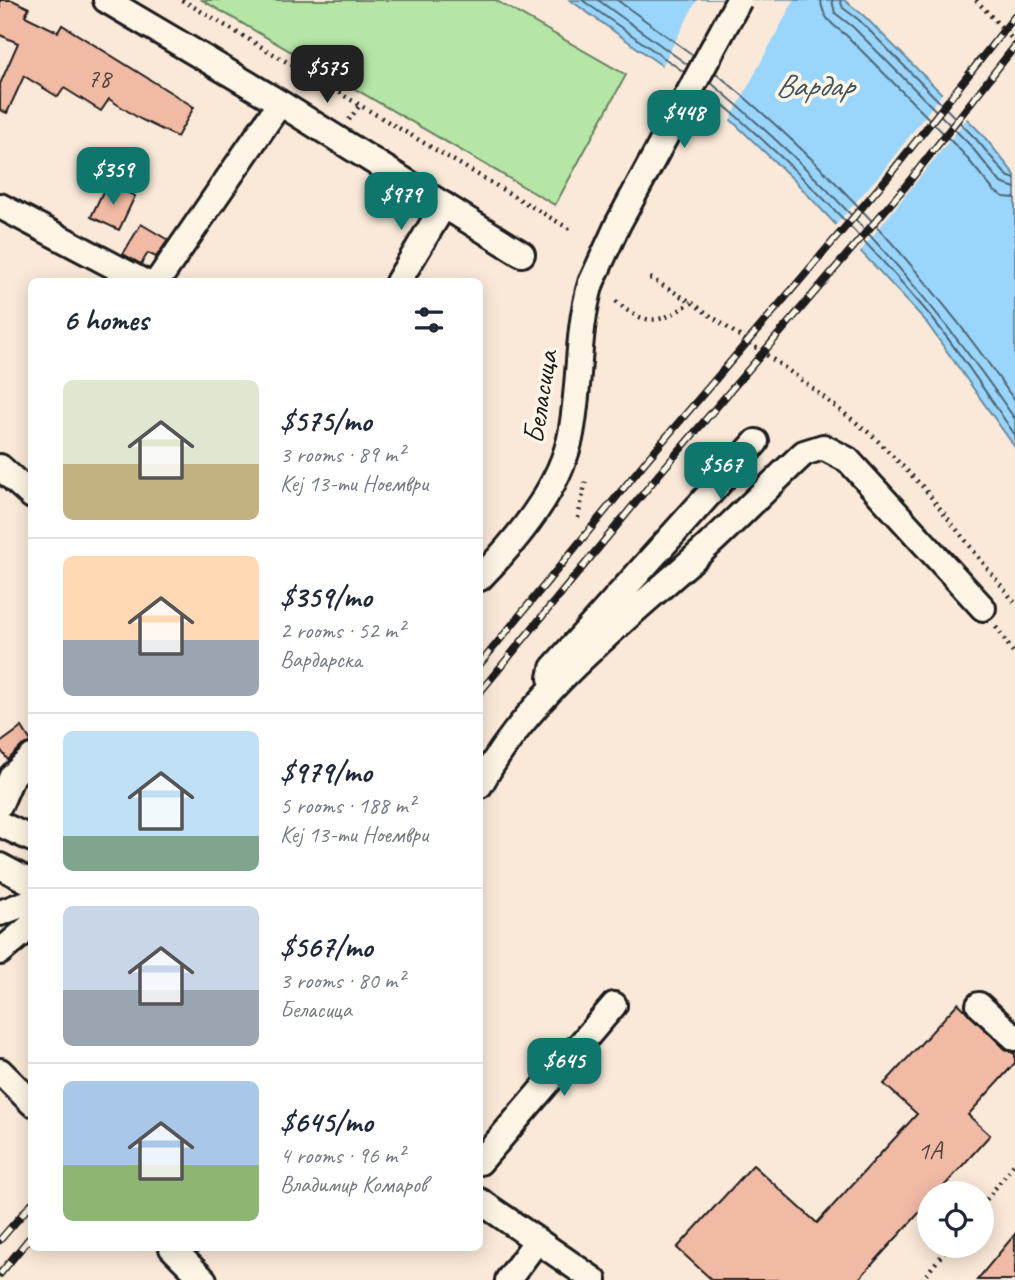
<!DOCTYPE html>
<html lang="en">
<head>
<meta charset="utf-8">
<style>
	:root { --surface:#fff; --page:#f2f2f3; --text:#1f2937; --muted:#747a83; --line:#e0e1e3; --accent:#0f766e }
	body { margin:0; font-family:Caveat,sans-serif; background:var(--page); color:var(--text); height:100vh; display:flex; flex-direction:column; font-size:26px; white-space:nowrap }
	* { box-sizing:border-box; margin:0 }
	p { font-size:23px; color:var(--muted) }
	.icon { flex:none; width:38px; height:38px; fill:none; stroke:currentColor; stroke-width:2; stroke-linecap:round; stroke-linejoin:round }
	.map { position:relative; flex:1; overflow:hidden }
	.panel { position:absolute; left:28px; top:278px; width:455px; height:973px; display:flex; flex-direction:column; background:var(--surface); border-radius:10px; box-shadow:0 4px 18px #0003 }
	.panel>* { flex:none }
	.buttons { position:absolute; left:917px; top:1181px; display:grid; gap:14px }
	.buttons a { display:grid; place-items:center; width:77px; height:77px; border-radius:50%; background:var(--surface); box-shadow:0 4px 18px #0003; font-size:35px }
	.price { position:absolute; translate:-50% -60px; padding:0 16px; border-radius:14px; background:var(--accent); color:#fff; font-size:23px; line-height:46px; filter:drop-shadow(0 2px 4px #0008) }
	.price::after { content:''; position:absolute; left:50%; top:42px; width:21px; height:16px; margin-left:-10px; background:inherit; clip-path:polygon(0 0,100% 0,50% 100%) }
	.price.active { background:#222; color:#fff }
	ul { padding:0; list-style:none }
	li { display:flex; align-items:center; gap:21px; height:175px; padding:0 35px }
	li+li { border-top:2px solid var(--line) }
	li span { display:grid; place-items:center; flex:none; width:196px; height:140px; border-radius:10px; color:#555 }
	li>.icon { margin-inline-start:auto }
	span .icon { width:84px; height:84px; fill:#fffc; stroke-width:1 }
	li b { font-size:30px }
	h2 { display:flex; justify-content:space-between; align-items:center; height:84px; padding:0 35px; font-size:30px }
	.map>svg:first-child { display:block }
	.green { fill:#b5e6a6; stroke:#688161; stroke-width:2 }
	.water { fill:#9ad6fb; stroke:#688ca2; stroke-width:2 }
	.pier { fill:#fae9d8 }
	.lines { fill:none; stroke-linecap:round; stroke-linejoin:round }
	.shore { stroke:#4e6675; stroke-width:2 }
	.building { fill:#f1baa5; stroke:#1c1c1c; stroke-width:2 }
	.minor-casing { stroke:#1c1c1c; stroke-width:30 }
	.path { stroke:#1c1c1c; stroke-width:4.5; stroke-dasharray:2 5; stroke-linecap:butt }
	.minor { stroke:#fcf5e5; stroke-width:24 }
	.rail-casing { stroke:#1c1c1c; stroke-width:8 }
	.rail { stroke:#fcf5e5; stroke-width:5; stroke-dasharray:16; stroke-linecap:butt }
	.minor-bridge-casing { stroke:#1c1c1c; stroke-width:30; stroke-linecap:butt }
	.minor-bridge { stroke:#fcf5e5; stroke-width:24 }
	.labels { text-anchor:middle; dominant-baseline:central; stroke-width:7; stroke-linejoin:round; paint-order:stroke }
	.number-label { font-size:26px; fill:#51443e }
	.street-label { font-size:30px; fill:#1c1c1c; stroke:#fcf5e5 }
	.water-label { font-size:32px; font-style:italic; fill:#42545f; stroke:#fcf5e5 }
</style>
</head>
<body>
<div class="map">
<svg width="1015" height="1280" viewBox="0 0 1015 1280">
	<rect width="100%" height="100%" fill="#fae9d8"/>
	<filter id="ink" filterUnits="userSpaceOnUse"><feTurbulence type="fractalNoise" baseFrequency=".0143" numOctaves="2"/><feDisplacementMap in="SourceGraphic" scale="14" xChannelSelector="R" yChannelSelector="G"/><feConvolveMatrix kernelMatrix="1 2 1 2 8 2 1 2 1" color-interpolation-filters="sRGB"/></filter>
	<g filter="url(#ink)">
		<!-- green -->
		<path class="green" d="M202,0H495L626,75L555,205Z"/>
		<!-- water -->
		<path class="water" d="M570,0H844L863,15L982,134L1015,175V447L924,319L794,180L730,119L692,87Z"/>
		<!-- pier -->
		<path class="pier" d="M697,0H794L729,122L661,68Z
			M944,91L969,116L859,253L834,227L882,172Z"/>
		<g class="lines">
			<!-- shore -->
			<path class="shore" d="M582,0L684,72
				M598,0L688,65
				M617,0L693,55
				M821,0C822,18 833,25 846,35L962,152L994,191L1004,197L1015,198
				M832,0L835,13L853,27L970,145L1001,183L1015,188
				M840,0L843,8L859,20L976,139L1007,176L1015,179
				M716,73C829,167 932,279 1015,401
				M710,82C827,179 929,294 1015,419
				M706,90C786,157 861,234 928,313C960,352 987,394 1015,435"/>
		</g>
		<!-- building -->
		<path class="building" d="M0,0H12L29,8L25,16L58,32L62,25L194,107L177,137L140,119L109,99L101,111L64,88L58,97L24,76L7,113L0,110V84L18,43L0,35Z
			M107,183L135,196L119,230L91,217Z
			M141,224L168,240L156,257L148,253L141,264L123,254Z
			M22,727L32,743L22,746L8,760L0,749V743Z
			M958,1003L1005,1049L1015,1054V1063L968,1115L990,1135L937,1194H929V1202L858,1280H712L677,1248L753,1165L817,1223L917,1114L884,1084Z
			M1015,1234V1280H977Z"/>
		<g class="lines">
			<!-- minor casing -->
			<g class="minor-casing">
				<path id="minor" d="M106,0L280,103L522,254
					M0,206L144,282
					M157,282L280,103
					M398,282L444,205
					M0,467L32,496
					M480,578C516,541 558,491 570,439C581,387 576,334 591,283
					M551,678L553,668L756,442
					M480,785C533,688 632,616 712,542C743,513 773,482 804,453L823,447L848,460L983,608
					M0,804L12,776L32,757
					M0,824L32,839
					M0,866L32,883
					M0,913L32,901
					M0,952L32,925
					M979,1005L1015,1038
					M0,1071L32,1103
					M480,1162L614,1005
					M480,1201L594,1280
					M172,1248L204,1280
					M508,1280L536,1242"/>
			</g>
			<!-- path -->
			<path class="path" d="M182,0L573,231
				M976,0L1015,42
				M349,120L360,105
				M650,278L691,302L795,375L872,435L923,487L1015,603
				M616,301C644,327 662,324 691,302
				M578,518L586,480
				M996,627L1015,655
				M982,1205L1015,1163
				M922,1280L949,1246"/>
			<!-- minor -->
			<use href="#minor" class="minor"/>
			<!-- rail casing -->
			<g class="rail-casing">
				<path id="rail" d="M480,664L645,462L887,178L1015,16
					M480,692L660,473L904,188L1015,46
					M0,1240L32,1203
					M0,1274L32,1235"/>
			</g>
			<!-- rail -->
			<use href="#rail" class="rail"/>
			<!-- minor-bridge casing -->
			<g class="minor-bridge-casing">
				<path id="minor-bridge" d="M591,283L618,224L739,0"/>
			</g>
			<!-- minor-bridge -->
			<use href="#minor-bridge" class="minor-bridge"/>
		</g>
	</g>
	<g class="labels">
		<!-- number labels -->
		<g class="number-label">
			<text x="99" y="78">78</text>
			<text x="930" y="1150">1А</text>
		</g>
		<!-- street labels -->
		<g class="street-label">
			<text transform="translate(540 397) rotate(-81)">Беласица</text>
		</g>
		<!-- water labels -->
		<g class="water-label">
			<text x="814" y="85">Вардар</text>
		</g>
	</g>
</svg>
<div class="buttons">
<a><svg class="icon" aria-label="locate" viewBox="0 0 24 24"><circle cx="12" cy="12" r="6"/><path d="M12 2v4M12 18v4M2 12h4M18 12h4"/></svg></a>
</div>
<b class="price active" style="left:327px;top:105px">$575</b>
<b class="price" style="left:684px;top:150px">$448</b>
<b class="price" style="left:113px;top:207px">$359</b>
<b class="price" style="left:401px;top:232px">$979</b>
<b class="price" style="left:721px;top:502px">$567</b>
<b class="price" style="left:564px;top:1098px">$645</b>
<section class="panel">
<h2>6 homes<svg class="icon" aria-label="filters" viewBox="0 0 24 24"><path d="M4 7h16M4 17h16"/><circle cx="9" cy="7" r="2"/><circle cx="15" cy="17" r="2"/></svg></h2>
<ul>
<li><span style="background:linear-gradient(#dfe7d0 60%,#c2b280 0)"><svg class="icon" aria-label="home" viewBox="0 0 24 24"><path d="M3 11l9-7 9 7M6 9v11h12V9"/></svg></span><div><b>$575/mo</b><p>3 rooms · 89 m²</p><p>Кеј 13-ти Ноември</p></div></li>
<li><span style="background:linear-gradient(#ffd9b3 60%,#9aa5b1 0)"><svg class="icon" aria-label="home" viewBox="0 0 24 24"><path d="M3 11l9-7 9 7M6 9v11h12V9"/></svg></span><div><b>$359/mo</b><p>2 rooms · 52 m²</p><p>Вардарска</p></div></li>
<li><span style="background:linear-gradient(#bfe0f5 75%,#7fa58c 0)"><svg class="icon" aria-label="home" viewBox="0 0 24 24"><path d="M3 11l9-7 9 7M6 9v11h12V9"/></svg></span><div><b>$979/mo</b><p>5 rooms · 188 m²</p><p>Кеј 13-ти Ноември</p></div></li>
<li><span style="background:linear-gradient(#c9d6e8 60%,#9aa5b1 0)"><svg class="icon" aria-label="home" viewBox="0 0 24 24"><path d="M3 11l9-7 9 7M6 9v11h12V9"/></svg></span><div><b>$567/mo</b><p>3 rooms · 80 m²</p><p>Беласица</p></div></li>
<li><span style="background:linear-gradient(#a9c7e8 60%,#8fb573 0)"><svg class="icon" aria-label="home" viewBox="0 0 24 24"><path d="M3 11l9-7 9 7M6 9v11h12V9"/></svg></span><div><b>$645/mo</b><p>4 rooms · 96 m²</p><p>Владимир Комаров</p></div></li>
</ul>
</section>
</div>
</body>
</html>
